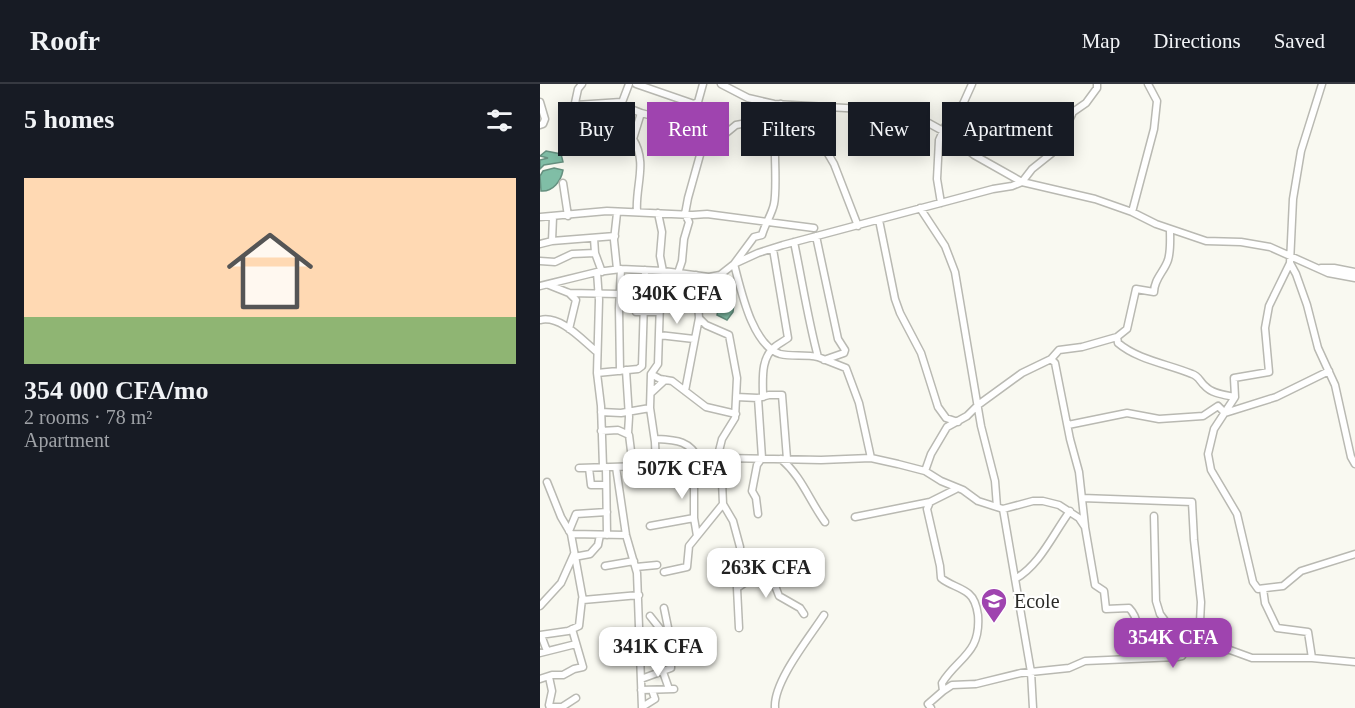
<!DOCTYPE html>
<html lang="en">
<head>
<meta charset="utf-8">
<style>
	:root { --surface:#171b24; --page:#20242c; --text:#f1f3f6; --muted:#9ea1a6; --line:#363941; --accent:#9f44af }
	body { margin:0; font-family:"Times New Roman",serif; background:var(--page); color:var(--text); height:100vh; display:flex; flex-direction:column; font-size:22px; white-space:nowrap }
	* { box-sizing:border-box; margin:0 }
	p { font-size:20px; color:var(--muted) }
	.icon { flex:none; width:33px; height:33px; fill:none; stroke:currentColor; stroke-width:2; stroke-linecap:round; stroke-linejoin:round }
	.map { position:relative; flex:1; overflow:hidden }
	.side { display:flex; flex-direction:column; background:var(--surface); width:540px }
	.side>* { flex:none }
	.hud { position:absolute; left:18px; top:18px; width:570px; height:54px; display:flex; gap:12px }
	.price { position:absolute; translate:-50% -51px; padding:0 14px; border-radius:12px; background:#fff; color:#222; font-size:20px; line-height:39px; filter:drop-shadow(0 2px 3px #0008) }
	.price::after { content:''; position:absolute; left:50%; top:36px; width:18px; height:14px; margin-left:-9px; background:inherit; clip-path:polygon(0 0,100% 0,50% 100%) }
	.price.on { background:var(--accent); color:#fff }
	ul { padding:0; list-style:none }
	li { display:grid; align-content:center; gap:12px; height:318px; padding:0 24px }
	li span { display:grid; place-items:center; height:186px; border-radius:0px; color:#555 }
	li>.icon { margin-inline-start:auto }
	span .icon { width:108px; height:108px; fill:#fffc; stroke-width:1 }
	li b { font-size:26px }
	h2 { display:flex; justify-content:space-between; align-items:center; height:72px; padding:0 24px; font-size:26px }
	.chip { padding:0 21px; border-radius:0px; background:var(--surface); box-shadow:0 3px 15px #0003; font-size:21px; line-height:54px }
	.chip.on { background:var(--accent); color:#fff }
	header { display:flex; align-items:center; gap:36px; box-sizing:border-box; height:84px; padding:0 30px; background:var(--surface); border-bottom:2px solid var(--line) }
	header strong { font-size:28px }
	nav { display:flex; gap:33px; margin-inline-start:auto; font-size:21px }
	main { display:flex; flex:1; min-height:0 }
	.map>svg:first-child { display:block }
	.water { fill:#80bea6; stroke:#669180; stroke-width:1.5 }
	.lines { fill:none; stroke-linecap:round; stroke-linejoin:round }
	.minor-casing { stroke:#b9b9b2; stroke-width:9 }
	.minor { stroke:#fff; stroke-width:6 }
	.labels { text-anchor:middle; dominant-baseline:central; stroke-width:4.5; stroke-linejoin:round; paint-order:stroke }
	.poi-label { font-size:20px; fill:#292926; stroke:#fffffe; text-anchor:start }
</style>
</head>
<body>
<header>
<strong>Roofr</strong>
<nav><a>Map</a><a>Directions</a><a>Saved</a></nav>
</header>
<main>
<section class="side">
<h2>5 homes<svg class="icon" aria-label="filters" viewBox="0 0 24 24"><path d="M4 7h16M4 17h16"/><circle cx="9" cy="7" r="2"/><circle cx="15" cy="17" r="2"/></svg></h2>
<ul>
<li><span style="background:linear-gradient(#ffd9b3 75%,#8fb573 0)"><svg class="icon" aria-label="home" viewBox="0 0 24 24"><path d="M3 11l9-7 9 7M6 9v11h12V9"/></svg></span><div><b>354 000 CFA/mo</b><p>2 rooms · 78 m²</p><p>Apartment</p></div></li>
</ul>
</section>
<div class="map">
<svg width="815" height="624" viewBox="0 0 815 624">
	<rect width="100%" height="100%" fill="#f9f9f1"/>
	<!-- water -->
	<path class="water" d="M6,67L21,70L23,78L4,81L0,85V76L8,74L0,72Z
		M14,84L23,86C21,97 13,108 1,107L0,92L3,87Z
		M170,203L195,211L193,228L187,236L177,231L179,221L167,214Z"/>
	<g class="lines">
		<!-- minor casing -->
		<g class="minor-casing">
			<path id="minor" d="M42,0L38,5L35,19L36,21L81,18
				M89,0L81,21L101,29L93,55C108,79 95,102 97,128
				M96,0L154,20L158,18L163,0
				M181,0L208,14L234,20L323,25L374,31L403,47L434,71L482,98L555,115L592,128L616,140L666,157L701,158L730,163L788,189L815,194
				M782,0L761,67L753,115L750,179L729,222L725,244L729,288L694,294L695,313L674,345L668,370L671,386L697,430L713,498L718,505L743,502L761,487L815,470
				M0,18L5,35L3,40L0,41
				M241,20C229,39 239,96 234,120C232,130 225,140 222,151L214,153L194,180C201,206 212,261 240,270C252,273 265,270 278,273
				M274,23L277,51L294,80L318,142
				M101,29L185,50L196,41L207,39L220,32L226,19
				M23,99L28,132
				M401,119L397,95L399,56L409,34L423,20L432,0
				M380,124L405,162L415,188L441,342L455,397L457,423
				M592,128L614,45L617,17L608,0
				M118,129L122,148L120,172L123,187
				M0,133L67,127L153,131L167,130L274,144
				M339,136L355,215L360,229L381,269L398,323L406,334L418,338
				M630,145C630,155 631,166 628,176C624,188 614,195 614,208L596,205L587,245L577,253L578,259C598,276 628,280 652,290C659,292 660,298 665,302C672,310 686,311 695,313
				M276,152L298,255L305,266L304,269L284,276
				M54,154L55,169L62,188
				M12,157L13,133
				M254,158C262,196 268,236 278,273L306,284L319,319L331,374
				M0,160L12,157L75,152
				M0,177L15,178L32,170L55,169
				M750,179L756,190L767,221L778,264L795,301L811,373L815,380
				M781,184H794L815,188
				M77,185L74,156L77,129
				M57,188L59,216L57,289L61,322L63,383
				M138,189L142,177L144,155L149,138L145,130L148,114L167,46
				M156,191L159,234L166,241L189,251L197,294L195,334L182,355L177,375
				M9,201L29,209L79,210
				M0,202L57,188L81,185L123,187L169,193L180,191L194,180L218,169L243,161L453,105L472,102L482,98L492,85L512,69L517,62L533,28L546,19L557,4V0
				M29,209L36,216L29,245
				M96,228H120
				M0,236C21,231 42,256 57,268
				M119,251L154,255
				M511,275L515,279L530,355L539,388L545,442
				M86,286L89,333L88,349
				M80,287L79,224L81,185
				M57,289L98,285L102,282L105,186
				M111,290L120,295L132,297L166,323L196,330
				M145,307L159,234
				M111,309L125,296
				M196,313L218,314L229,311H242L247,375
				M223,313C223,296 220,273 236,262C240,259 244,257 248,254L233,165
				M218,314L222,374L217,381L212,407L216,414L218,430
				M61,328L81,329L110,324
				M528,341L587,329L619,335L663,332L678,322L685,329L736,313L789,287
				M61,347L78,346L89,351L93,383
				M115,355C136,356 150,356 160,377
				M241,375C262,393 269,416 285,438
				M155,378L157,396L154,403V434L157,452
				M116,382L115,358L110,324L111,290L118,280L121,187
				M66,383L67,451
				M76,383L86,451L97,489L102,624
				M39,384L132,381L181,374L281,376L331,374L358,380L385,387L401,397L423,406L438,417L463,425L493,417H503L519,421L539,434L545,443L555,501L564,507L566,525L589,524C603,538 595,557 594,575
				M49,384L51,401H66
				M385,387L391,370L407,343L427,332L438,321L482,289L511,275L519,266L542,263L577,253
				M7,398L21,433L31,450L86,451
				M416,405L390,418L387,425L400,482L401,494C409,501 421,503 429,510C435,515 437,524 438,531C441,570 418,573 402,599L403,607L412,601L436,600L481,589L529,584L545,577L637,573L642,572L646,565L690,566L712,574H772
				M542,414L652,418L654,456L661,518L660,538L690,566
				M183,420L193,437L200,463V475L197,504L199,544
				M463,425L491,588L493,624
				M614,432L616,517L620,530L646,565
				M315,433L390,418
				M110,442L154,434
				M29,447L36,430L67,428
				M31,450L43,516L99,511
				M34,473L50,470L58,461L60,451
				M65,482L94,477
				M96,483L117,481
				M124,488L147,483L149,462L183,420L181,374
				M475,495C500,481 513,450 530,427
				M197,504L218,490L224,489L234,499L239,512L260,524L264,530
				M723,505L725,519L737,544L768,548L772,574L815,578
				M0,522L21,499L34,470
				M110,532L125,551
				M610,547L632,548
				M0,551L28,547L39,542L42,515
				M1,551L7,567
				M100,551L106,548L131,552
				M0,569L36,560
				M123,588L129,605
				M9,593L12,607L9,621L10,624
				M0,595L12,591H23L34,585L43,583L32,545
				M101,595L131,584V558L124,524
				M101,606L134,605
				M10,623H22L36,614
				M102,623L115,615L112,606
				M235,624C233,598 269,554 284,531
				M391,624L388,620L403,607"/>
		</g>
		<!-- minor -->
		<use href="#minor" class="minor"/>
	</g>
	<!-- icons -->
	<defs>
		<g id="school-pin" transform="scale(1.35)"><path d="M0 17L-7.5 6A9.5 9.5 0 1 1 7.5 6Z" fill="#9f44af" stroke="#fffffe"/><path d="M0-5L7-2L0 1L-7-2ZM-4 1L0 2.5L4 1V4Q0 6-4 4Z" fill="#fff"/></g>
	</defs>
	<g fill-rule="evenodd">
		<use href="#school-pin" x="454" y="517"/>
	</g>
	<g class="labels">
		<!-- poi labels -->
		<g class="poi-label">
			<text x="474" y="517">Ecole</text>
		</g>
	</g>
</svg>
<b class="price" style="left:137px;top:241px">340K CFA</b>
<b class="price" style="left:142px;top:416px">507K CFA</b>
<b class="price" style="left:226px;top:515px">263K CFA</b>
<b class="price on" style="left:633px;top:585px">354K CFA</b>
<b class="price" style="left:118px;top:594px">341K CFA</b>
<div class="hud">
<a class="chip">Buy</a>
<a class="chip on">Rent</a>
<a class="chip">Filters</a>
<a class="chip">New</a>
<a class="chip">Apartment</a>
</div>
</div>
</main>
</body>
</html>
